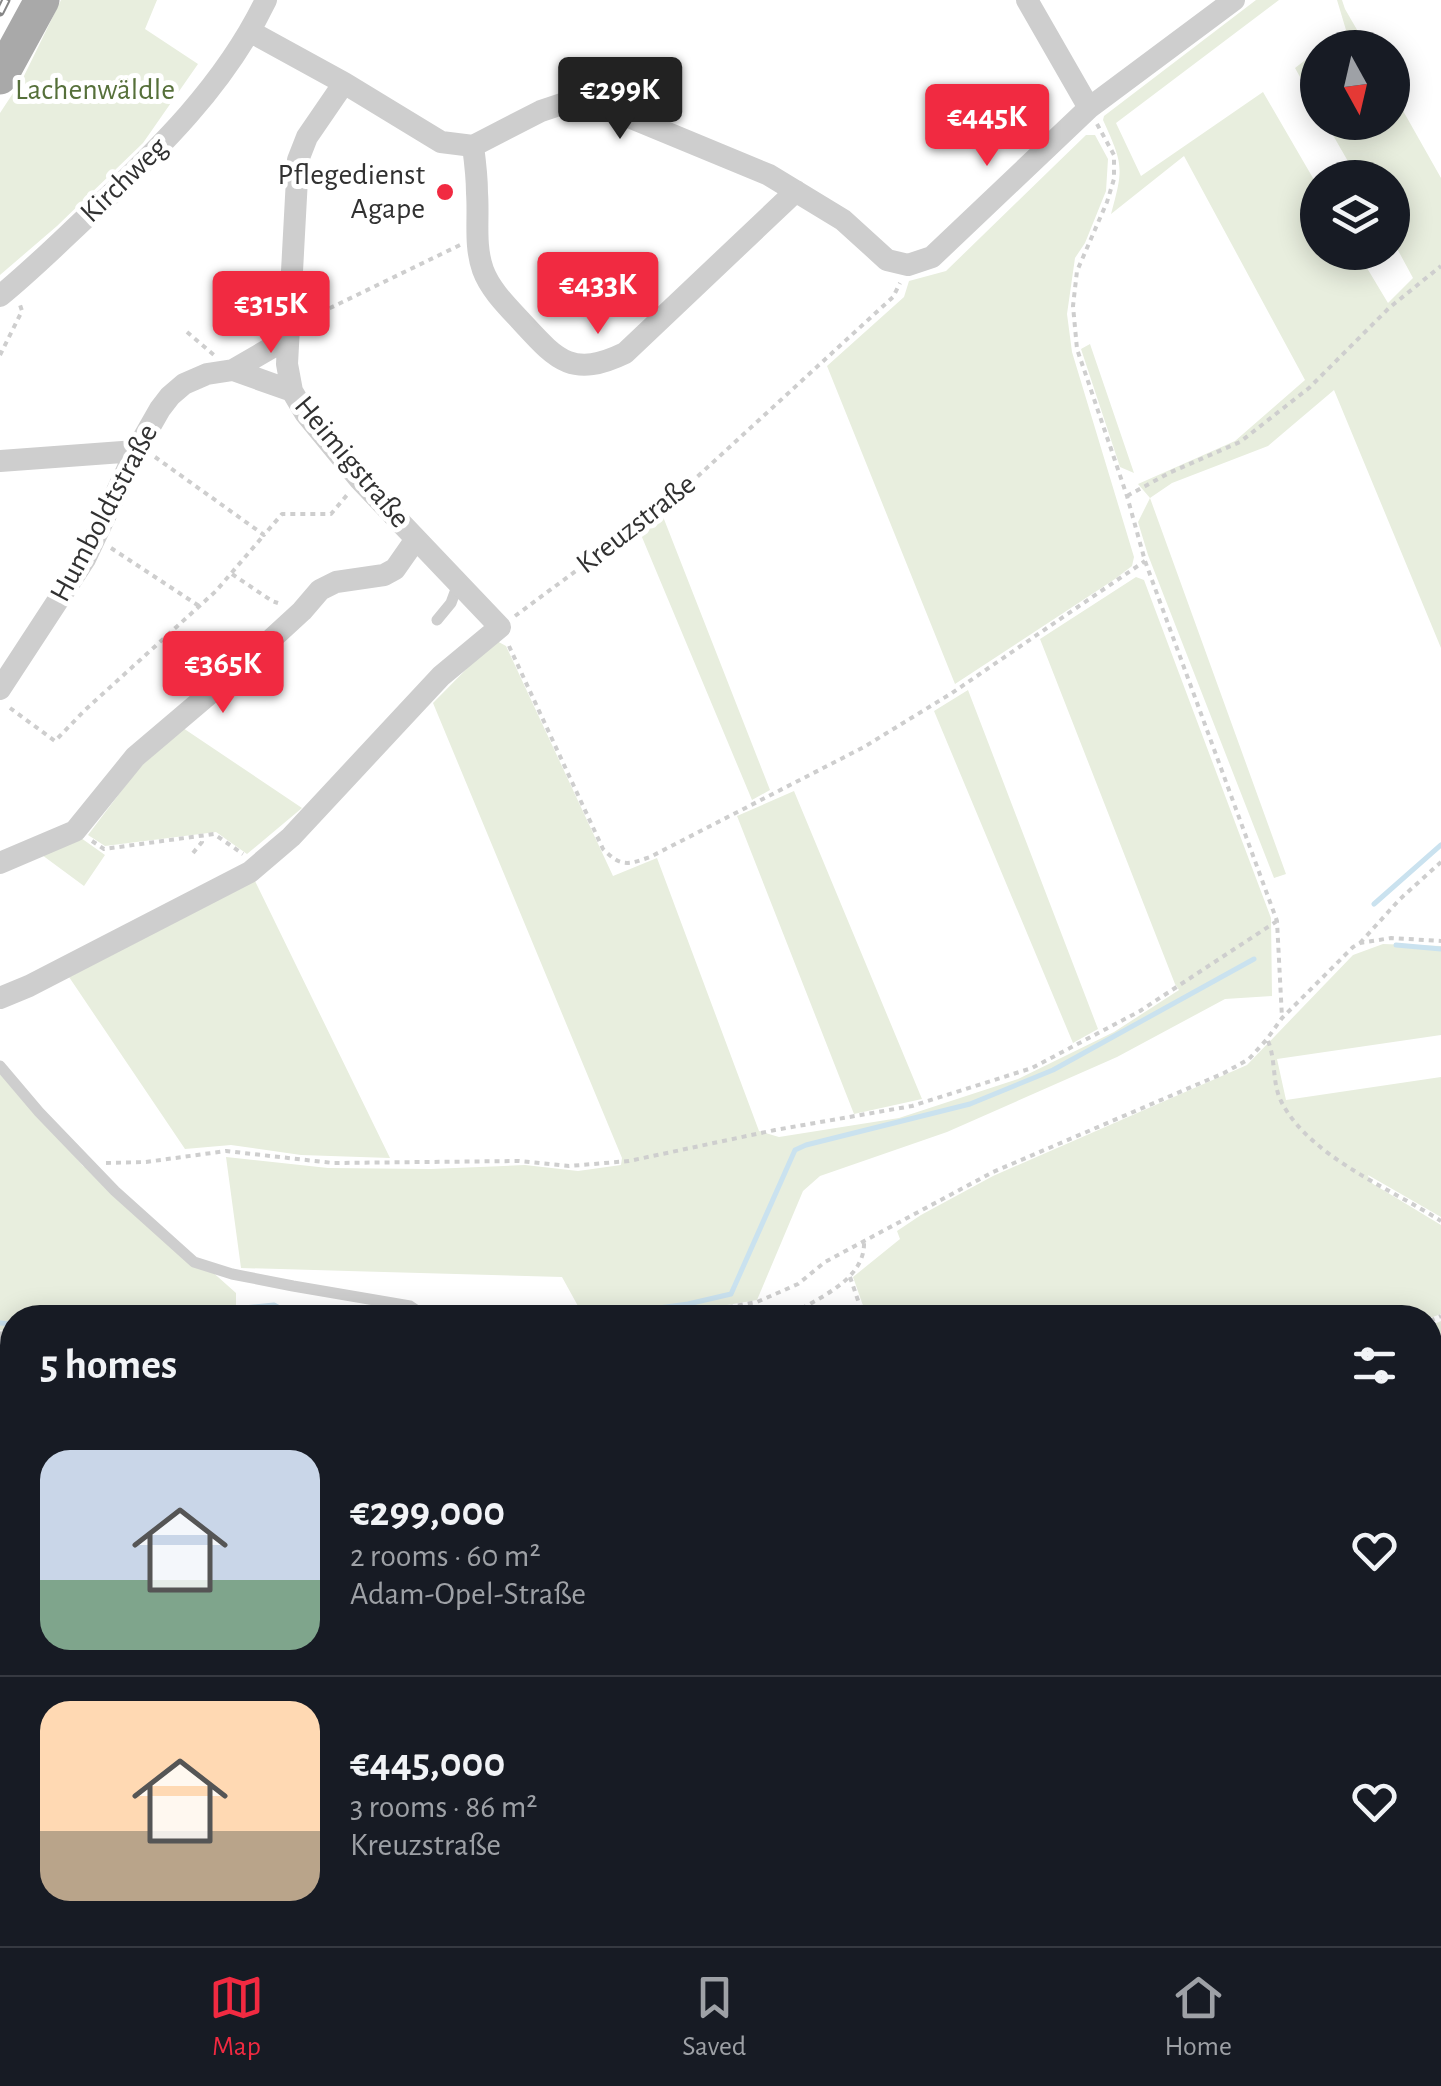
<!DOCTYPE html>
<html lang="en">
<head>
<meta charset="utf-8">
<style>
	:root { --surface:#171b24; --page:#20242c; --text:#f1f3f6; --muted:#9ea1a6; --line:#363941; --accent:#f12a41 }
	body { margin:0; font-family:"Alegreya Sans",sans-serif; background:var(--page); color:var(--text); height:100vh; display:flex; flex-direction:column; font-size:38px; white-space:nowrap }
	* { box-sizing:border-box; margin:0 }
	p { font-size:32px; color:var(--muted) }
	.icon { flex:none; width:55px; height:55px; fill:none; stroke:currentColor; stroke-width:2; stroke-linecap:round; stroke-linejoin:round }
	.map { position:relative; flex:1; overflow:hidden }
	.drawer { position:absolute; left:0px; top:1305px; width:1442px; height:642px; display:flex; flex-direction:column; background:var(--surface); border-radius:40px 40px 0 0; box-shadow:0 5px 25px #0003 }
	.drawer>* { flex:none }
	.needle { width:65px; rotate:172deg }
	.tools { position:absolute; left:1300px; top:30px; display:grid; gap:20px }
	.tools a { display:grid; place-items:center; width:110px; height:110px; border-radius:50%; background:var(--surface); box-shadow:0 5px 25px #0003; font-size:50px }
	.price { position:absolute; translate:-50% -85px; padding:0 22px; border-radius:10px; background:var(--accent); color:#fff; font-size:32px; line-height:65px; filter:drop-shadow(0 2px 5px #0008) }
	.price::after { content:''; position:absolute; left:50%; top:60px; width:30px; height:22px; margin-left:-15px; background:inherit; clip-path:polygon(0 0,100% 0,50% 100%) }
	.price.active { background:#222; color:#fff }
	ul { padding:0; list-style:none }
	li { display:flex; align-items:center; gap:30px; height:250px; padding:0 40px }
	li+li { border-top:2px solid var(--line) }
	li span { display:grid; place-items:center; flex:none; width:280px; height:200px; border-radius:30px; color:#555 }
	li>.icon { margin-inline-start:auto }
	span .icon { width:120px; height:120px; fill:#fffc; stroke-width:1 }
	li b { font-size:42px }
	h2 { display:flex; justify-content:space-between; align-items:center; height:120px; padding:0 40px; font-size:42px }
	.menu { display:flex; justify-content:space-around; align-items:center; height:140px; border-top:2px solid var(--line); background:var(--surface); font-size:28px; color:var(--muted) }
	.menu a { display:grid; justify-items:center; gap:5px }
	.menu .active { color:var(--accent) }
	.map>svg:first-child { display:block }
	.green { fill:#e8eede }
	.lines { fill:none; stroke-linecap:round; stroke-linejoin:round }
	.stream { stroke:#cae2ef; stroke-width:5 }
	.path { stroke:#cecece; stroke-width:4; stroke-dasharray:5 5; stroke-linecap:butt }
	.service { stroke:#cecece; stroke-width:11 }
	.minor { stroke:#cecece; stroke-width:22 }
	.secondary { stroke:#bbb; stroke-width:30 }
	.primary { stroke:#a9a9a9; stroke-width:35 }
	.rail-casing { stroke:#868686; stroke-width:9 }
	.rail { stroke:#fff; stroke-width:5; stroke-dasharray:15; stroke-linecap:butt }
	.poi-dot { fill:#f12a41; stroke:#fff; stroke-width:4 }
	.labels { text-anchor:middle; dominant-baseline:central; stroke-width:10; stroke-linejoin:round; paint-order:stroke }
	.park-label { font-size:30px; fill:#56703a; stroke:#fff }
	.poi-label { font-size:30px; fill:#313131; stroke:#fff; text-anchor:end }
	.street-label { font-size:30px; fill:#313131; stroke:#fff }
</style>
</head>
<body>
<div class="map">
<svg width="1441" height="1946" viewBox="0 0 1441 1946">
	<rect width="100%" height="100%" fill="#fff"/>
	<!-- green -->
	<path class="green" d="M61,0H157L145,29L198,64L143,143L57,226L0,275V113L23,78Z
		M1256,0H1279L1116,123L1141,176L1263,92L1317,185L1318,252L1358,253L1388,303L1413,278L1393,241L1392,178L1357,177L1326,123L1392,122L1393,93L1441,178V648L1334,390L1268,446L1172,483L1150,498L1286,874L1274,878L1148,555L1138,522L1150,498L1138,484L1235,441L1305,380L1184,156L1111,214C1124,167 1123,164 1103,120L1104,116Z
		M1337,0H1342L1345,9L1367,47H1322L1346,30Z
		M1317,51V107L1295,68Z
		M1086,135H1095L1108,159L1106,191L1085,243L1075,258L1067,314L1072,352L1134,557L1132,566L1115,579L955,684L827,366L904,297L909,281L946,271Z
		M1090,344L1134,473L1120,467L1081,349Z
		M662,514L770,790L752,800L639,530Z
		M1136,577L1144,580L1271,918L1272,996L1225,999L1117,1057L947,1132L820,1176L803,1191L757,1300L655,1317H584L562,1277L241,1268L226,1157L328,1168L431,1169L525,1165L578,1171L621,1165L622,1158L433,703L495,640L506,646L613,876L657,858L759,1131L779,1137L899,1118L1018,1079L1114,1032L1179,990L1175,984L1040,639Z
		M968,690L1098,1029L1073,1043L934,711Z
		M183,728L302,808L247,854L216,832L105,846L88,835L138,769Z
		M794,791L922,1099L854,1114L737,816Z
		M81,838L105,855L84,886L42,855Z
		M255,881L390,1158L301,1155L231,1145L185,1149L69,977Z
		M1383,944L1441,946V1035L1277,1059L1286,1100L1441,1077V1217L1368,1175L1370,1182L1441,1225V1314L1430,1318L867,1317L853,1277L900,1239L897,1231L921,1215L993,1176L1247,1065L1353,955Z
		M0,1070L83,1166L107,1178L236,1293V1311L210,1318H12V1331L0,1330Z
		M1441,1321V1431L1430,1434V1326Z
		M117,1935L226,1936L235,1946H39Z"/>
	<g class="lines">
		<!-- stream -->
		<path class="stream" d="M1374,904L1441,845
			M1396,945L1441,949
			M201,1318L233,1309L274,1305L298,1318
			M586,1318L688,1304L731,1294L795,1150L806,1145L970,1104L1053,1070L1254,959
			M0,1323L12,1324"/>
		<!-- path -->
		<path class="path" d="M1097,124L1114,155V179L1107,202L1077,271L1073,306L1077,349L1127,496L1145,561L1277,921L1282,1018
			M310,308L326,310L460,245
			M187,332L214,355
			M0,355L22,311L20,305
			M155,457L264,535L282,514H331L347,495
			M1127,496L1169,473L1240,442L1309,388L1389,308L1441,266
			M111,548L199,606
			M232,574L272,601L278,603
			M515,616L673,499L893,297L900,283
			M509,646L603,849C621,867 627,865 650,857L864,747L952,693L1145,561
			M10,708L55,741L85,710L216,591L264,535
			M92,841L104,849L214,834L243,854
			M193,853L202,842L201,836
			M1360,943L1400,899L1441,862
			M1268,1041C1276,1060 1272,1083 1281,1101C1309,1157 1390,1188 1441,1221
			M106,1163L146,1162L226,1151L333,1163L519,1161L569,1166L629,1161L775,1130L912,1106L1032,1068L1140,1011L1277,921
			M850,1277L864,1318
			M669,1318L757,1302L798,1284L825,1262L993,1172L1224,1073L1249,1059L1267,1039L1282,1018L1353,947L1360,943L1391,938L1441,941
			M784,1318C813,1301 865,1281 864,1243
			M1430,1321L1441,1316
			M1430,1437L1441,1434
			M1430,1452L1441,1449
			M0,1580L12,1614
			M0,1751L12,1749
			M0,1772L12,1770
			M829,1935L832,1946"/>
		<!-- service -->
		<path class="service" d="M437,620L451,603L458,584
			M0,1066L39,1112L115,1191L194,1262L232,1274L293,1286L410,1306L428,1318
			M238,1318L262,1313L278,1318
			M0,1337H12
			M1242,1946L1243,1935"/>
		<!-- minor -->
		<path class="minor" d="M1027,0L1089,108
			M344,83L441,142L473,146L541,111L562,104L600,105L769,175L843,220L887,260L908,265L932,257L1089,108L1234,0
			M473,146C475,161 477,177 477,193C479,218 474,245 483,270C490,289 506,305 520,320C556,359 571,379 625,353L796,191
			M0,296C32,270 61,241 91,213C159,149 225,85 266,0
			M233,370L292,391
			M0,461L136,451
			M0,689L85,559L136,451L160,409L170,396L184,384L207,374L233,370L288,338
			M0,863L75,831L135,757L241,667L302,611L320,590L336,582L384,575L395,569L416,539
			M0,998L29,986L250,872L291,837L441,676L500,627L360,480L305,413L292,391L287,364L298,160L307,137L344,83L251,32"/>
		<!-- secondary -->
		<path class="secondary" d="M1430,1807L1441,1803
			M0,1935L12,1931"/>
		<!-- primary -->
		<path class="primary" d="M0,77L42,0"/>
		<!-- rail casing -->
		<g class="rail-casing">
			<path id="rail" d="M0,12L6,0"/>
		</g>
		<!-- rail -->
		<use href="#rail" class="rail"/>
	</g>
	<!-- markers -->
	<circle class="poi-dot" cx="445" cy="192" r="10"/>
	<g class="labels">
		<!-- park labels -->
		<g class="park-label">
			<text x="95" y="90">Lachenwäldle</text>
		</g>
		<!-- poi labels -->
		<g class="poi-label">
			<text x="425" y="175">Pflegedienst<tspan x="425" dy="34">Agape</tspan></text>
		</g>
		<!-- street labels -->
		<g class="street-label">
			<text transform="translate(124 180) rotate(-44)">Kirchweg</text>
			<text transform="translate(352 462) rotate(50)">Heimigstraße</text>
			<text transform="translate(104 513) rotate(-62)">Humboldtstraße</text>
			<text transform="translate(636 524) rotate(-38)">Kreuzstraße</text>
		</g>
	</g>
</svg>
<div class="tools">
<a><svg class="needle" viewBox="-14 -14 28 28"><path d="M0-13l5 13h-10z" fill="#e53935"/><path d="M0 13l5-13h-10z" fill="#9ea1a6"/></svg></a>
<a><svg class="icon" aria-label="layers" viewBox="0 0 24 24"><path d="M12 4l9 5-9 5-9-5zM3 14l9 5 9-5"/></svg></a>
</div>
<b class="price active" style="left:620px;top:142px">€299K</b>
<b class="price" style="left:987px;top:169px">€445K</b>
<b class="price" style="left:598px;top:337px">€433K</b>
<b class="price" style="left:271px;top:356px">€315K</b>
<b class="price" style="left:223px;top:716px">€365K</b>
<section class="drawer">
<h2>5 homes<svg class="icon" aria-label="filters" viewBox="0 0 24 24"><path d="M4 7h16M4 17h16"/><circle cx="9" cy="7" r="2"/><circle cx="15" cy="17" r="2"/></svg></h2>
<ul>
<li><span style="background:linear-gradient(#c9d6e8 65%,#7fa58c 0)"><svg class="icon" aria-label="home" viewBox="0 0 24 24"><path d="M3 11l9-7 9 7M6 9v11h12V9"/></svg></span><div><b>€299,000</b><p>2 rooms · 60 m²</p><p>Adam-Opel-Straße</p></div><svg class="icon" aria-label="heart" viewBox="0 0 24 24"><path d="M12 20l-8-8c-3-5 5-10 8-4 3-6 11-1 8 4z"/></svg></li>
<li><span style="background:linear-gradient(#ffd9b3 65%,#b9a48a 0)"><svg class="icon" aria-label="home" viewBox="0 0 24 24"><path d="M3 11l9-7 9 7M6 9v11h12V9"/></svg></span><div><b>€445,000</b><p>3 rooms · 86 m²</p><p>Kreuzstraße</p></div><svg class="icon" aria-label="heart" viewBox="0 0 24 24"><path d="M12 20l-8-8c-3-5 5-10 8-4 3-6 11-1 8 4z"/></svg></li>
</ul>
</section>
</div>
<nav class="menu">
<a class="active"><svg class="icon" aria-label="map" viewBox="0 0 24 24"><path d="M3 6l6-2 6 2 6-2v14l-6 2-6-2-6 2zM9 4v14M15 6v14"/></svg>Map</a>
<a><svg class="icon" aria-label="saved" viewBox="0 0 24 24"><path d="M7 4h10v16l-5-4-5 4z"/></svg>Saved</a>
<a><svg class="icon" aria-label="home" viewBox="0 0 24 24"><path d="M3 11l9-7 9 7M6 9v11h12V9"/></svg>Home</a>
</nav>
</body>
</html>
